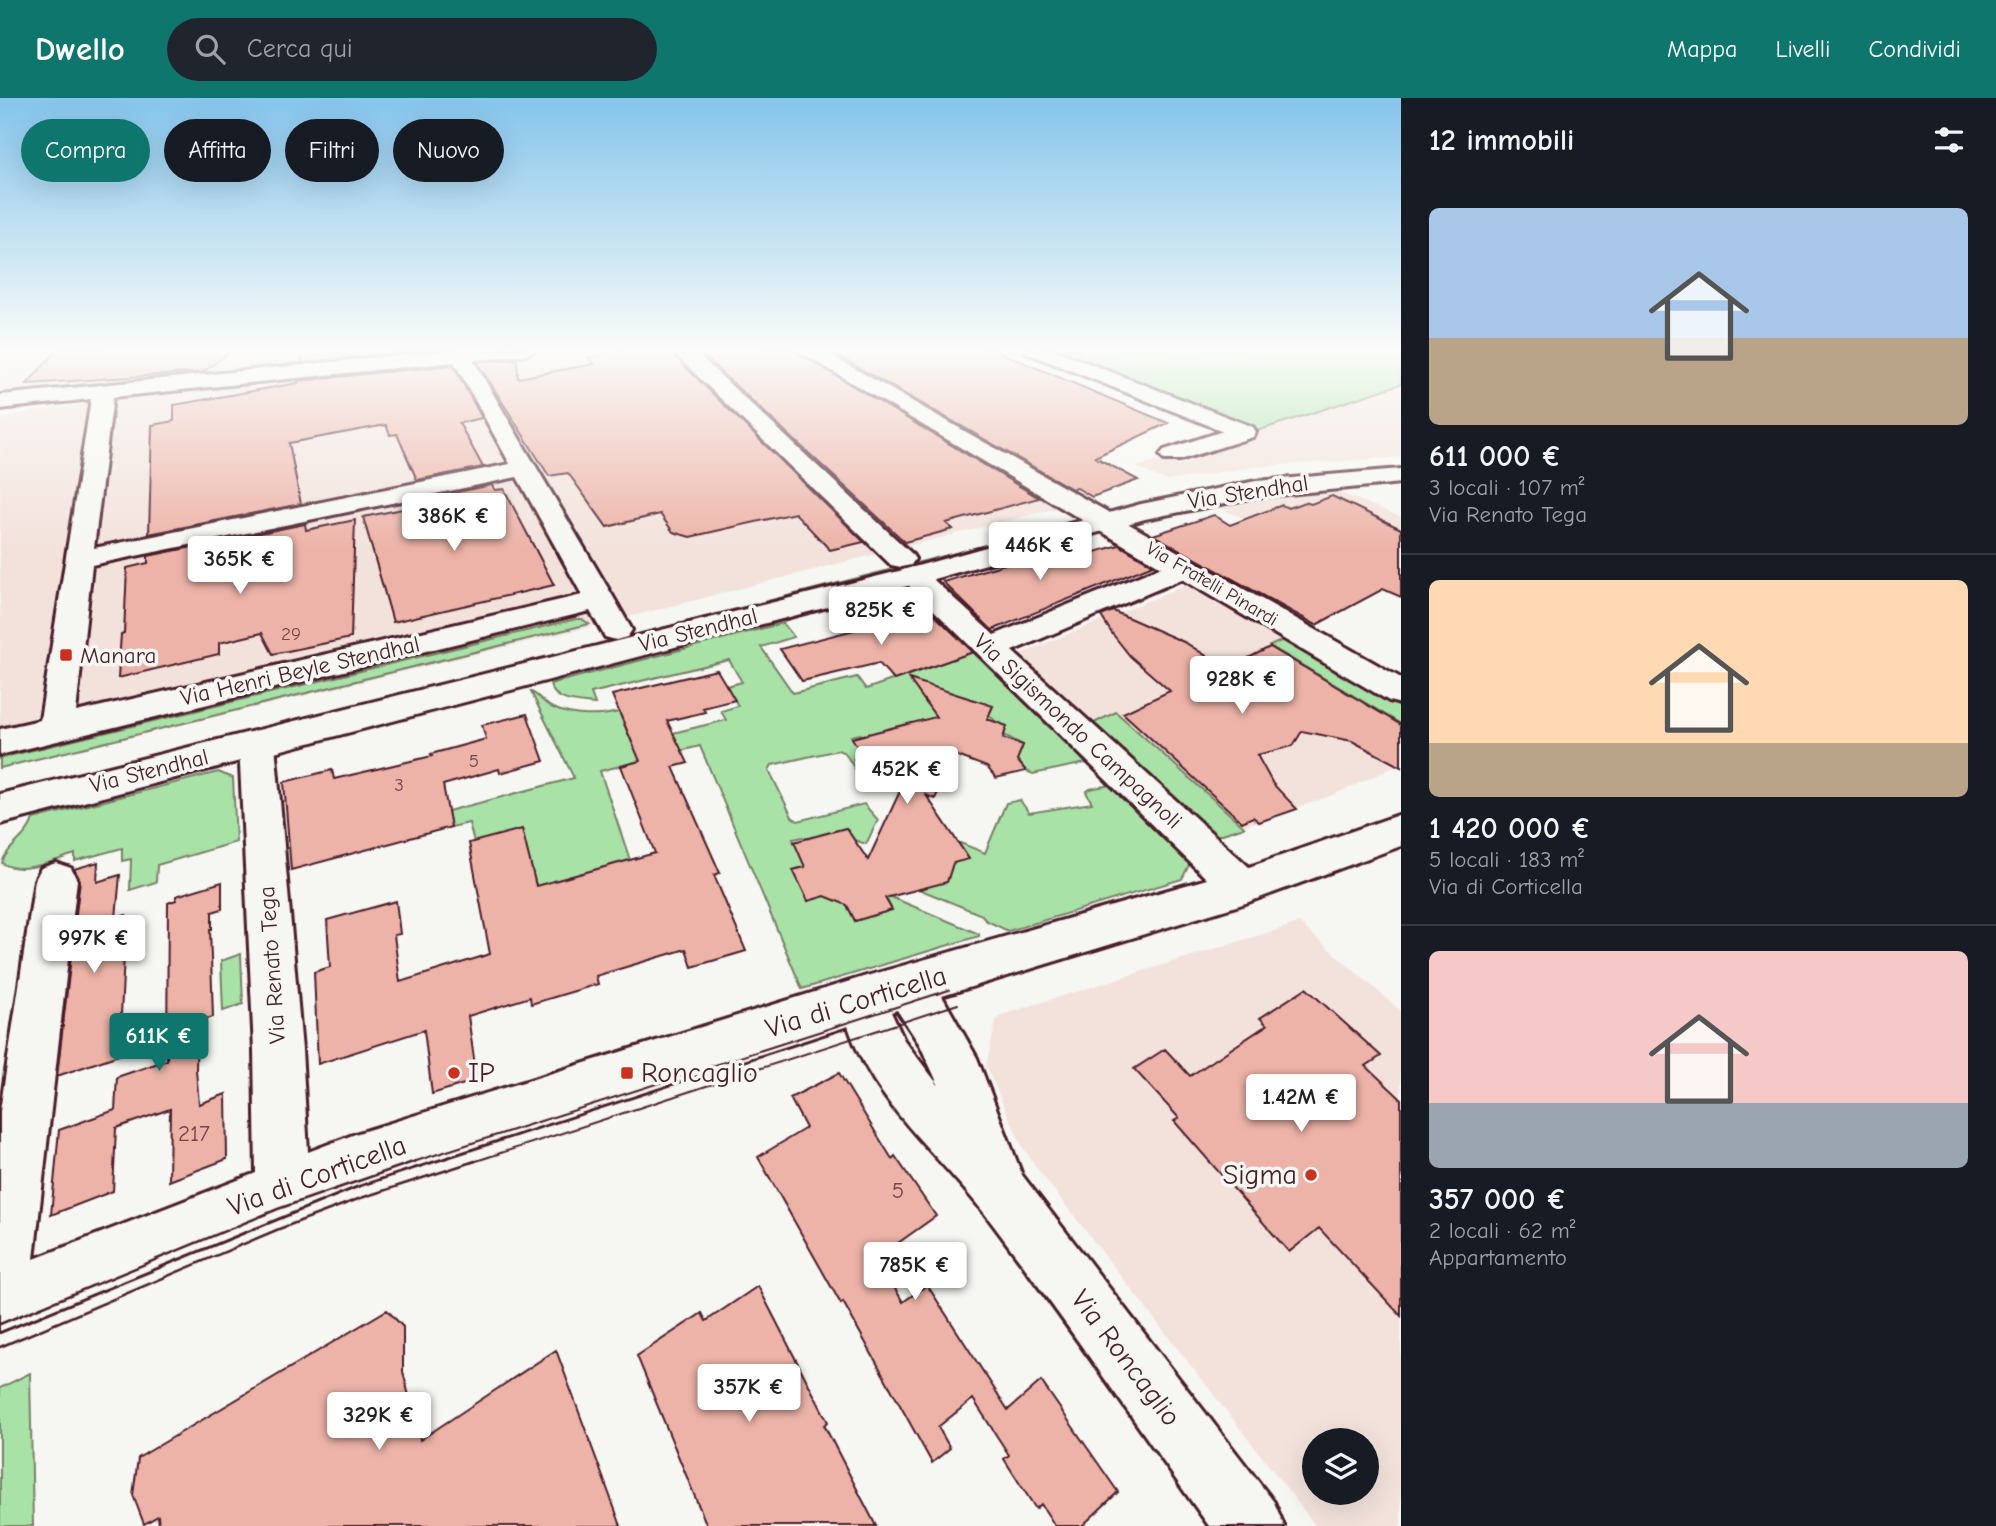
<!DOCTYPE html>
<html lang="it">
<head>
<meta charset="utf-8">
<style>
	:root { --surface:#171b24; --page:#20242c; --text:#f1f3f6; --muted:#9ea1a6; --line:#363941; --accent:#0f766e }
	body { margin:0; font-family:"Comic Neue",sans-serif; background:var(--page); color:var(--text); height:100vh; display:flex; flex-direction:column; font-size:26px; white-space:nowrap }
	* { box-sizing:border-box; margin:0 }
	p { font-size:23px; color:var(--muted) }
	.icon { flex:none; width:38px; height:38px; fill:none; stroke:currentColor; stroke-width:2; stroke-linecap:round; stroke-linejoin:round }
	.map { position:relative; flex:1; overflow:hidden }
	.panel { display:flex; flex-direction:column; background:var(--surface); width:595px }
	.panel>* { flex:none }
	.hud { position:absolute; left:21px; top:21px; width:665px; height:63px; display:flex; gap:14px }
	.tools { position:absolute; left:1302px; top:1330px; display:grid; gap:14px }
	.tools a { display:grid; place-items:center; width:77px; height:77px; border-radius:50%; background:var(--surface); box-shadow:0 7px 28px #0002; font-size:35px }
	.price { position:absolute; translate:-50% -60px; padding:0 16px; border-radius:7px; background:#fff; color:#222; font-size:23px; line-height:46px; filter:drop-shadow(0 2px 4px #0008) }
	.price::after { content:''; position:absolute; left:50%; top:42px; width:21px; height:16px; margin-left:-10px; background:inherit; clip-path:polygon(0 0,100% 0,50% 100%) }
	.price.current { background:var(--accent); color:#fff }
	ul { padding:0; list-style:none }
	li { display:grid; align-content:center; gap:14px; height:371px; padding:0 28px }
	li+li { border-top:2px solid var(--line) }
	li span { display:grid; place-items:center; height:217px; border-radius:10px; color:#555 }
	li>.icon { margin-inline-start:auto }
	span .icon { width:126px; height:126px; fill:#fffc; stroke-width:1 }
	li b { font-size:30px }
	h2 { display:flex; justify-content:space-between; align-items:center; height:84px; padding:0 28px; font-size:30px }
	.pill { padding:0 24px; border-radius:32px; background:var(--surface); box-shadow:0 7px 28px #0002; font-size:24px; line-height:63px }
	.pill.current { background:var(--accent); color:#fff }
	header { display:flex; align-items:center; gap:42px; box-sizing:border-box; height:98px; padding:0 35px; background:var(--accent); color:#fff }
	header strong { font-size:33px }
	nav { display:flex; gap:38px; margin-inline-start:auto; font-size:24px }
	.search { width:490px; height:63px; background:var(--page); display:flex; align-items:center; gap:18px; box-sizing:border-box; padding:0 24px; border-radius:38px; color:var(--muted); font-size:26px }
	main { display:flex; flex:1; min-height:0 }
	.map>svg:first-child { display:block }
	.built { fill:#f3e2dc; fill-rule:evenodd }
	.green { fill:#a8e2a7; stroke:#798069; stroke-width:2 }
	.building { fill:#edb3a8; stroke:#4a1f2b; stroke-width:2 }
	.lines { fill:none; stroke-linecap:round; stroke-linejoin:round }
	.minor-casing { stroke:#4a1f2b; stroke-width:6 }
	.major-casing { stroke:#4a1f2b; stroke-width:6 }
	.minor { fill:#f6f6f2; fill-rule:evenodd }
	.major { fill:#f6f6f2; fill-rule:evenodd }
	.tram-far1 { stroke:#4a1f2b; stroke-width:2 }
	.tram { stroke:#4a1f2b; stroke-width:2.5 }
	.poi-dot { fill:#c8321e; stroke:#f6f6f2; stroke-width:2.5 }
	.labels { text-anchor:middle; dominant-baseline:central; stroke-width:7; stroke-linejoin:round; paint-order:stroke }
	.far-street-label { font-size:19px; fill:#4a1f2b; stroke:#f6f6f2 }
	.number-label { font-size:19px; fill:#73444a }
	.street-label { font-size:23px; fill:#4a1f2b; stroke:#f6f6f2 }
	.poi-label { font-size:23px; fill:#4a1f2b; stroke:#f6f6f2; text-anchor:start }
	.near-number-label { font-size:23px; fill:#73444a }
	.near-street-label { font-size:28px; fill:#4a1f2b; stroke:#f6f6f2 }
	.near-poi-label { font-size:28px; fill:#4a1f2b; stroke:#f6f6f2; text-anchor:start }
</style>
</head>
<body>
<header>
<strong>Dwello</strong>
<div class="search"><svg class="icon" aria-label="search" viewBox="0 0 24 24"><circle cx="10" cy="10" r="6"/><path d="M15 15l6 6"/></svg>Cerca qui</div>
<nav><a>Mappa</a><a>Livelli</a><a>Condividi</a></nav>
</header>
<main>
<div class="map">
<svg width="1401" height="1428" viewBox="0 0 1401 1428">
	<rect width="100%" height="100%" fill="#f6f6f2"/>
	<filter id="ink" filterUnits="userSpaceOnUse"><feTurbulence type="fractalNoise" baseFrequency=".0143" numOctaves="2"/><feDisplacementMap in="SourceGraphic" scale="14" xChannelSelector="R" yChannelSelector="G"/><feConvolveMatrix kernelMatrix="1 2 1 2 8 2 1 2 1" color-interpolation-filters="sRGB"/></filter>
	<g filter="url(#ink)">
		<!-- built -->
		<path class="built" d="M0,251H680L804,365L937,330L1061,409L589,529L0,671V323L17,316L75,307L80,291L0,297Z
			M1401,286V359L1252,369L1167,383L1136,369L1346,305Z
			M1334,392L1401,419V490L1218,409Z
			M1189,486L1401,610V666L1333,697L1216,738L1020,556Z
			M1299,825L1401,913V1428H1316L1039,1073L1022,1048L986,968L996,922L1001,917ZM1314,1342H1367V1395H1314Z"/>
		<!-- green -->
		<path class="green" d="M1044,251H1401V286L1254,334Z
			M986,447L988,448L644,537L643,535Z
			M576,521H582L589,526L0,670V660Z
			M783,525L794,539L761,549L793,595L857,579L866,591L973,554L1086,665L1033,676L1026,673L1017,662L1023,647L1004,637L1007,628L995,623L989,617L993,608L949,594L926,640L906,637L899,628L876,634L868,639L860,636L851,638L868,657L854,661L868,686L863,684L845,655L838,652L772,667L769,672L792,719L798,723L864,706L878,722L866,746L854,742L846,730L820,737L812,743L803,739L793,741L797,750L805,754L810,767L793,772L808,803L825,798L847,807L855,823L892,812L884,796L979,836V838L802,891L700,648L600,673L630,762L536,788L522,732L474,744L469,725L451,729L448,713L574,680L531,594C539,597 544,606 553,610C573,619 599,619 619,614L632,645L726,622L721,613L738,608L727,588L742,584L729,562L591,595L595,606C579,604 554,605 550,586Z
			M1285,541L1401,610V626L1270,548Z
			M1116,614L1244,729L1216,738L1094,625Z
			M218,674L233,680L236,744L157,767L156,784L130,792L131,761L122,763V750L75,763V756C55,762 21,778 2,765C7,748 28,739 33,721Z
			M1110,687L1190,765L1182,781L1008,833L985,822L982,817L892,780L947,784L953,765L968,760L958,744L985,755L1006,705L1020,702L1029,715L1092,705L1086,694L1090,691Z
			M241,856L243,906L223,913L221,863Z
			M30,1275L33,1428H0V1290Z"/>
		<!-- building -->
		<path class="building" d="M58,251H234L203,274L27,286Z
			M303,251H434L301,265Z
			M632,251H668L864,444L830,452L795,415L690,439L673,434L660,416L607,429L568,375L549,378L477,264L517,261L518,280L594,266L588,259Z
			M696,251H792L1039,400L946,425L953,431L905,444Z
			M826,251H992L1168,325L1095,359L1138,382L1092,399L1077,390L1072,391Z
			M453,267L482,320L459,325L483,369L417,382L397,336L390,337L386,327L289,345L301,406L149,436L152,327L174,323V307L298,285V283Z
			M492,387L495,392L504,391L554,487L393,524L363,419L427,406L424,401Z
			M1332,398L1401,431V499L1383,491L1316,527L1153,437L1214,417L1230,427L1282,407L1288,410L1305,404L1311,406Z
			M355,422L351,540L273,556L262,535L219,545V556L118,580L121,536L124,535L127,470L148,465V458L305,426L306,432Z
			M1119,447L1153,467L992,532L943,484L1060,450L1074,460Z
			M925,508L973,554L894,582L879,565L802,583L780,551L866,529L863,525Z
			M1113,513L1186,545L1227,571L1270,549L1401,627V669L1352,643L1302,633L1293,648L1257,657L1273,686L1297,711L1259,724L1253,719L1242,724L1123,615L1170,593L1130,558L1111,534L1101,518Z
			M717,572L735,602L703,610L705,614L667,623L688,665L673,669L720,775L714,777L746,853L692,869L686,851L596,878L598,886L531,906L530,899L468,918L477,982L432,996L424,932L318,966L314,874L330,869L327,822L396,803L400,836L394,837L400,884L490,856L469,745L522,731L536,788L655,755L621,668L640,663L612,597Z
			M909,581L993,608L987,621L1007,628L1003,640L1023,647L1017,662L1026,673L996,680L987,669L955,657L935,701L926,697L969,761L953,765L947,784L885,800L892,812L855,823L847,807L825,798L808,803L793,772L805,769L794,744L846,730L868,762L908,676L868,686L854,661L863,659L852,640L936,619Z
			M527,616L544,663L500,675L499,671L443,687L451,729L291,772L284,684L332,672L334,681L432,658L431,656L486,641L482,627Z
			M98,764L97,784L120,777L116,820L126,817L119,957L57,978L80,782L74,771Z
			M222,784V811L212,814V831H210L213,919L197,924L196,972L199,1006L226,996L227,1061L169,1083L170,1011L116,1030L113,1093L51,1117L59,1032L115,1012L117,979L167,962L168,805L176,802V798Z
			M1306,890L1381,958L1366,968L1401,1001V1218L1319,1130L1289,1154L1174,1023L1179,1020L1134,971L1165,951L1190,978L1267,927L1260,920Z
			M839,975L892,1061L895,1058L936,1118L877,1160L903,1204L927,1187L1008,1312L1041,1283L1118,1394L1082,1428H1055L1041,1406L1036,1411L1004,1361L1009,1357L973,1301L938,1329L950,1350L932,1365L843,1204L841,1206L758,1059L806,1030L790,1000Z
			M758,1188L828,1324L824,1327L876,1428H707L637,1258L702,1215L706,1223Z
			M387,1212L403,1229V1274L420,1342L556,1252L621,1428H159L158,1418L144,1426L133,1397L138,1360Z"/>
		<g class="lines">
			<!-- minor casing -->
			<g class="minor-casing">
				<path id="minor" d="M464,251H536L526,257L473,262L615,502L632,532L627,539L616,542L605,539L590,513L0,657V631L40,622L91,301L0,311V297ZM454,264L510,366L94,450L113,299ZM517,379L582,497L76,614L92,467Z
					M670,251H692L911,455L915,461L911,467L901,469L891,467Z
					M795,251H820L1401,580V606L1389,603L1182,481L1012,553L1249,769L1401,716V748L1243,806L942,898L977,960L1022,1077L1274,1404L1284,1428H1209C1135,1324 1062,1218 985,1116C937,1054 873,1005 848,928L358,1087L0,1233V1013L35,782L41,770L56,765L71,770L77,782L34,1161L256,1075L254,952L239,646L244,637L257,633L270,637L275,646L302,952L308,1054L358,1035L863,879L1207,781L899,478L903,472L913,469L923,472L994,537L1161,469ZM897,912L920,947L939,988L904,942L891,914Z
					M1024,251H1052L1253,329L1256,334L1253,339L1180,362H1164L1160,357L1164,352L1223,333L1027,255Z"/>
			</g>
			<!-- major casing -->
			<g class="major-casing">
				<path id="major" d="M1401,371V385L1256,399L1145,421L923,484L0,726V696L903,472L1141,406L1256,383Z"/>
			</g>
			<!-- minor -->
			<use href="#minor" class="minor"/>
			<!-- major -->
			<use href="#major" class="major"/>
			<!-- tram-far1 -->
			<path class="tram-far1" d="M410,1065L949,892
				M470,1065L958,906"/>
			<!-- tram -->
			<path class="tram" d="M0,1226L278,1111L416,1063
				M0,1249L279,1131L361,1100L475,1063"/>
		</g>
	</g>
	<!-- sky -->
	<linearGradient id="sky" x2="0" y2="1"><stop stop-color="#85c4ec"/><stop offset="0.56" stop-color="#fbfbf9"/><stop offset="1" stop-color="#fbfbf9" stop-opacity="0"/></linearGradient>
	<rect width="1401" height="451" fill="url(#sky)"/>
	<!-- markers -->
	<g class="poi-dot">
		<rect x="59" y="550" width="14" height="14" rx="3.5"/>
		<circle cx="454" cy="975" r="7"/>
		<rect x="620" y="968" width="14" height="14" rx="3.5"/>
		<circle cx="1311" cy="1077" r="7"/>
	</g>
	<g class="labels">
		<!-- far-street labels -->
		<g class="far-street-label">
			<text transform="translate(1212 486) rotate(30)">Via Fratelli Pinardi</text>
		</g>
		<!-- number labels -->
		<g class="number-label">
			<text x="291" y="536">29</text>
			<text x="474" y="663">5</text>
			<text x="399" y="687">3</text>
		</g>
		<!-- street labels -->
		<g class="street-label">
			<text transform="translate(1248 394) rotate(-9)">Via Stendhal</text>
			<text transform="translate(698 532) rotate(-14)">Via Stendhal</text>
			<text transform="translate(300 573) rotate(-13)">Via Henri Beyle Stendhal</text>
			<text transform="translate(1078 633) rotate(43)">Via Sigismondo Campagnoli</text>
			<text transform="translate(149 673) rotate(-14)">Via Stendhal</text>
			<text transform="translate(272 867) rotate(-94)">Via Renato Tega</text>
		</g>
		<!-- poi labels -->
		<g class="poi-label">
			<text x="80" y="557">Manara</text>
		</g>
		<!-- near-number labels -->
		<g class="near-number-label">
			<text x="194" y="1035">217</text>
			<text x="898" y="1092">5</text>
		</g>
		<!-- near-street labels -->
		<g class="near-street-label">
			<text transform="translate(856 904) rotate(-17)">Via di Corticella</text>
			<text transform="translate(317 1078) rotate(-20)">Via di Corticella</text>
			<text transform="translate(1126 1260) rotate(53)">Via Roncaglio</text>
		</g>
		<!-- near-poi labels -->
		<g class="near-poi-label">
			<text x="468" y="975">IP</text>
			<text x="641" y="975">Roncaglio</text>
			<text x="1297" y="1077" text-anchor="end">Sigma</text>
		</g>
	</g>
</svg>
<div class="tools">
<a><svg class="icon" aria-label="layers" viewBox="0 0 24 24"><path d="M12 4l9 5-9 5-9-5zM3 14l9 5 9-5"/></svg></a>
</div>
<b class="price" style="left:454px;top:455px">386K €</b>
<b class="price" style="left:1040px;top:484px">446K €</b>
<b class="price" style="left:240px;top:498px">365K €</b>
<b class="price" style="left:881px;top:549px">825K €</b>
<b class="price" style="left:1242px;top:618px">928K €</b>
<b class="price" style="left:907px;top:708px">452K €</b>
<b class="price" style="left:94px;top:877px">997K €</b>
<b class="price current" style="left:159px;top:975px">611K €</b>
<b class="price" style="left:1301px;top:1036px">1.42M €</b>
<b class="price" style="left:915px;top:1204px">785K €</b>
<b class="price" style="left:749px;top:1326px">357K €</b>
<b class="price" style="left:379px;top:1354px">329K €</b>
<div class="hud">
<a class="pill current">Compra</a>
<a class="pill">Affitta</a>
<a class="pill">Filtri</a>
<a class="pill">Nuovo</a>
</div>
</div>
<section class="panel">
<h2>12 immobili<svg class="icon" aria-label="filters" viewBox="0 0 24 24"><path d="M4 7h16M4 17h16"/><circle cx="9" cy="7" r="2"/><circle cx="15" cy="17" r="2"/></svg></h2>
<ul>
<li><span style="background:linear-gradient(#a9c7e8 60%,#b9a48a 0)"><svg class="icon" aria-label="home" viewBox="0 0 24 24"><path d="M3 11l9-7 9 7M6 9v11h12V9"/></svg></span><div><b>611 000 €</b><p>3 locali · 107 m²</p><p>Via Renato Tega</p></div></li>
<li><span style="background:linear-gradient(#ffd9b3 75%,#b9a48a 0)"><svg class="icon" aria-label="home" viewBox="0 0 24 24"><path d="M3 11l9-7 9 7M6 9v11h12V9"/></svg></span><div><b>1 420 000 €</b><p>5 locali · 183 m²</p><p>Via di Corticella</p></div></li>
<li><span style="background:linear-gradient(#f6c9c9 70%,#9aa5b1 0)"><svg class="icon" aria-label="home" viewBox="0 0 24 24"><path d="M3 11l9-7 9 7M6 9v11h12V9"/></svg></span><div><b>357 000 €</b><p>2 locali · 62 m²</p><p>Appartamento</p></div></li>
</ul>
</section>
</main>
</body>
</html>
